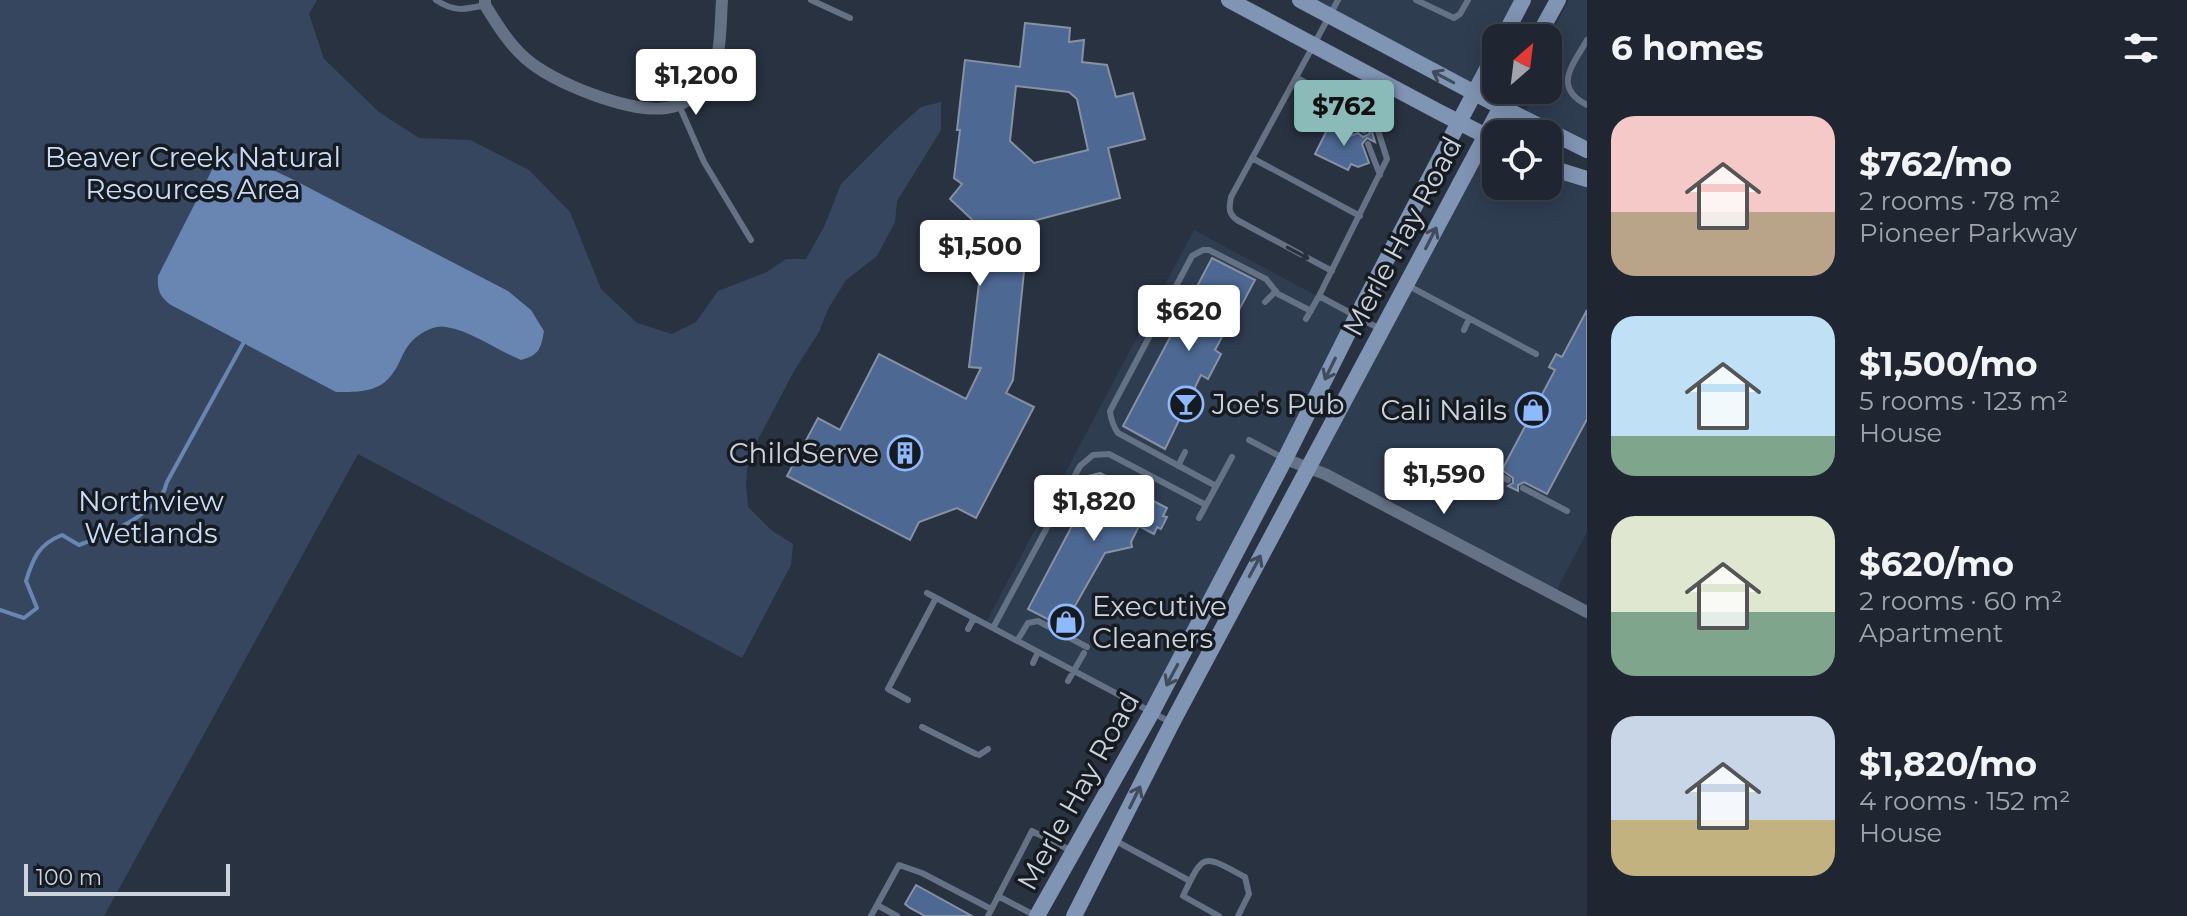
<!DOCTYPE html>
<html lang="en">
<head>
<meta charset="utf-8">
<style>
	:root { --surface:#1f2631; --page:#272e39; --text:#f1f3f6; --muted:#a1a5ab; --line:#3c434d; --accent:#8bbbb9 }
	body { margin:0; font-family:Montserrat,sans-serif; background:var(--page); color:var(--text); height:100vh; display:flex; flex-direction:column; font-size:30px; white-space:nowrap }
	* { box-sizing:border-box; margin:0 }
	p { font-size:26px; color:var(--muted) }
	.icon { flex:none; width:44px; height:44px; fill:none; stroke:currentColor; stroke-width:2; stroke-linecap:round; stroke-linejoin:round }
	.map { position:relative; flex:1; overflow:hidden }
	.side { display:flex; flex-direction:column; background:var(--surface); width:600px }
	.side>* { flex:none }
	.needle { width:52px; rotate:28deg }
	.fabs { position:absolute; left:1482px; top:24px; display:grid; gap:16px }
	.fabs a { display:grid; place-items:center; width:80px; height:80px; border-radius:16px; background:var(--surface); box-shadow:0 4px 20px #0003,0 0 0 2px var(--line); font-size:40px }
	.scale { position:absolute; left:24px; bottom:20px; width:206px; box-sizing:border-box; padding-left:8px; border:4px solid #cdd3dd; border-top:0; font-size:22px; line-height:28px; white-space:nowrap; color:#cdd3dd; -webkit-text-stroke:6px #161a21; paint-order:stroke }
	.price { position:absolute; translate:-50% -68px; padding:0 18px; border-radius:8px; background:#fff; color:#222; font-size:26px; line-height:52px; filter:drop-shadow(0 2px 4px #0008) }
	.price::after { content:''; position:absolute; left:50%; top:48px; width:24px; height:18px; margin-left:-12px; background:inherit; clip-path:polygon(0 0,100% 0,50% 100%) }
	.price.selected { background:var(--accent); color:#111 }
	ul { padding:0; list-style:none }
	li { display:flex; align-items:center; gap:24px; height:200px; padding:0 24px }
	li span { display:grid; place-items:center; flex:none; width:224px; height:160px; border-radius:24px; color:#555 }
	li>.icon { margin-inline-start:auto }
	span .icon { width:96px; height:96px; fill:#fffc; stroke-width:1 }
	li b { font-size:34px }
	h2 { display:flex; justify-content:space-between; align-items:center; height:96px; padding:0 24px; font-size:34px }
	main { display:flex; flex:1; min-height:0 }
	.map>svg:first-child { display:block }
	.built { fill:#2f3d51 }
	.green { fill:#37465f }
	.water { fill:#6985b2 }
	.lines { fill:none; stroke-linecap:round; stroke-linejoin:round }
	.stream { stroke:#6985b2; stroke-width:4 }
	.building { fill:#4d6892; stroke:#8691a3; stroke-width:2; fill-rule:evenodd }
	.lane { stroke:#657184; stroke-width:6 }
	.street { stroke:#657184; stroke-width:12 }
	.secondary { stroke:#8094b3; stroke-width:16 }
	.oneway { stroke:#404b5b }
	.oneway2 { stroke:#2a303a }
	.labels { text-anchor:middle; dominant-baseline:central; stroke-width:7; stroke-linejoin:round; paint-order:stroke }
	.park-label { font-size:28px; fill:#c9dbf6; stroke:#161a21 }
	.street-label { font-size:28px; fill:#cdd3dd; stroke:#161a21 }
	.poi-label { font-size:28px; fill:#cdd3dd; stroke:#161a21; text-anchor:start }
</style>
</head>
<body>
<main>
<div class="map">
<svg width="1587" height="916" viewBox="0 0 1587 916">
	<rect width="100%" height="100%" fill="#293241"/>
	<!-- built -->
	<path class="built" d="M1300,0H1523L1496,38V51L1474,93Z
		M1569,0H1587V141L1528,113L1524,90H1548V40Z
		M1485,136L1496,141V186H1548V165L1587,179V532L1554,595L1308,467Z
		M1194,230L1356,317L1152,712L985,624Z"/>
	<!-- green -->
	<path class="green" d="M0,0H317L309,14L324,59L379,112L419,138L470,140L529,170L570,212L601,289L637,323L672,334L696,322L718,291L767,272L786,259H806L824,227L841,184L894,131L921,107L941,102V130L897,201L895,222L877,256L846,280L828,309L819,332L794,371L753,449L747,468L746,485L748,507L771,530L793,544L791,565L742,658L358,454L104,916H0Z"/>
	<!-- water -->
	<path class="water" d="M232,153L239,154L292,179L508,291L531,310L544,331C541,349 539,355 521,360C496,350 472,331 446,327C438,325 429,329 422,333C400,347 404,362 389,378C376,393 354,392 336,392L171,305C160,297 157,290 158,276L215,164L222,157Z"/>
	<g class="lines">
		<!-- stream -->
		<path class="stream" d="M0,610L24,618L37,608L26,581C33,558 39,544 62,535L79,545C106,535 161,513 167,482L245,340"/>
	</g>
	<!-- building -->
	<path class="building" d="M1025,23L1070,28L1069,42L1084,40L1082,62L1107,65L1116,97L1133,93L1145,139L1108,148L1120,198L1029,222L1013,380L1006,393L1034,407L976,518L957,508L919,522L910,540L787,476L818,418L840,430L879,354L966,399L981,368L969,367L980,275L955,255L980,227L950,199L962,184L954,178L960,130H957L965,60L1020,67ZM1016,86L1069,92L1077,99L1088,150L1034,163L1010,141Z
		M1329,126L1350,136L1358,133L1363,137L1369,134L1371,128L1375,142L1367,138L1362,144L1369,163L1358,167L1351,164L1348,170L1315,154Z
		M1212,258L1255,280L1239,310L1237,309L1215,350L1221,354L1208,379L1201,375L1165,449L1123,426Z
		M1587,310V419L1547,494L1524,482L1518,485V491L1508,486L1513,483V478L1502,470L1555,370L1549,367L1556,354L1562,357Z
		M1100,473L1167,508L1163,516L1167,517L1161,529L1157,527L1154,534L1139,526L1131,542L1132,547L1105,553L1063,627L1028,609L1091,490L1088,476Z
		M916,885L972,916H925L910,908L905,904Z"/>
	<g class="lines">
		<!-- lane -->
		<path class="lane" d="M436,0C454,12 464,10 485,5
			M811,0L850,18
			M1416,0L1454,18L1460,14L1468,0
			M1587,40C1573,65 1552,87 1587,105
			M1297,78L1374,118L1387,159L1319,296
			M679,105L704,162L751,240
			M1358,111L1364,131
			M1368,144L1380,175
			M1252,158L1360,216
			M1332,271L1237,220C1228,213 1229,208 1231,197L1338,0
			M1407,285L1536,354
			M1265,302L1276,291
			M1306,319L1319,296L1380,329
			M1464,330L1469,319
			M1249,440L1285,459
			M1478,464L1508,480
			M1178,466L1185,452
			M1216,486L1118,433C1113,426 1111,420 1110,411L1192,256L1203,250H1209L1266,279L1278,294L1311,311
			M1523,488L1567,511
			M1199,518L1232,457
			M927,593L1172,723
			M993,628L1080,466L1093,455L1109,454L1206,505
			M968,629L974,618
			M1017,641L1028,623L1038,621L1087,647
			M1033,663L1038,652
			M1068,681L1084,653
			M908,700L888,689L936,598
			M922,727L976,754L979,755L988,749
			M1114,840L1190,881
			M998,896L1034,915
			M871,916L877,905
			M897,916L877,905L899,865L922,873L991,909
			M988,916L1032,831L1072,851
			M1219,916L1183,896C1204,852 1202,854 1245,877L1249,894L1238,916"/>
		<!-- street -->
		<path class="street" d="M485,0V5C497,24 508,43 525,58C553,83 629,113 666,108C682,106 698,96 707,83C722,60 720,27 722,0
			M1285,459L1325,474L1587,612"/>
		<!-- secondary -->
		<path class="secondary" d="M1229,0L1439,112L1496,141
			M1300,0L1501,107L1587,150
			M1503,38L1523,0
			M1537,38L1558,0
			M1548,165L1564,172L1587,179
			M1037,916L1152,712L1285,459L1350,329L1496,52
			M1074,916L1172,723L1510,90"/>
	</g>
	<!-- one-way arrows -->
	<defs><path id="oneway-shaft" d="M-6 0H5M1.5-3L5.5 0L1.5 3" fill="none" stroke-width="1.6" stroke-linecap="round" stroke-linejoin="round" transform="scale(2)"/></defs>
	<g class="oneway">
		<use href="#oneway-shaft" transform="translate(1443 77) rotate(-152)"/>
		<use href="#oneway-shaft" transform="translate(1431 238) rotate(-63)"/>
		<use href="#oneway-shaft" transform="translate(1330 369) rotate(116)"/>
		<use href="#oneway-shaft" transform="translate(1255 566) rotate(-62)"/>
		<use href="#oneway-shaft" transform="translate(1172 675) rotate(118)"/>
		<use href="#oneway-shaft" transform="translate(1135 797) rotate(-64)"/>
	</g>
	<use class="oneway2" href="#oneway-shaft" transform="translate(1298 253) rotate(28)"/>
	<!-- icons -->
	<defs>
		<g id="bar-ring" transform="scale(1.8)"><circle r="9.5" fill="#161a21" stroke="#8eb9fc" stroke-width="1.5"/><path d="M-6-5H6L.8 .8V4.5H3.5V6h-7V4.5H-.8V.8Z" fill="#8eb9fc"/></g>
		<g id="shop-ring" transform="scale(1.8)"><circle r="9.5" fill="#161a21" stroke="#8eb9fc" stroke-width="1.5"/><path d="M-5-2.5h2.3a2.7 3.5 0 0 1 5.4 0H5L5.5 6h-11ZM-1.5-2.5h3a1.5 2.3 0 0 0-3 0Z" fill="#8eb9fc"/></g>
		<g id="building-ring" transform="scale(1.8)"><circle r="9.5" fill="#161a21" stroke="#8eb9fc" stroke-width="1.5"/><path d="M-4-6H4V6H1V3H-1V6H-4ZM-2.5-4.3h1.7v1.8h-1.7ZM.8-4.3h1.7v1.8H.8ZM-2.5-1h1.7V.8h-1.7ZM.8-1h1.7V.8H.8Z" fill="#8eb9fc"/></g>
	</defs>
	<g fill-rule="evenodd">
		<use href="#bar-ring" x="1186" y="404"/>
		<use href="#shop-ring" x="1533" y="410"/>
		<use href="#building-ring" x="905" y="453"/>
		<use href="#shop-ring" x="1066" y="622"/>
	</g>
	<g class="labels">
		<!-- park labels -->
		<g class="park-label">
			<text x="193" y="157">Beaver Creek Natural<tspan x="193" dy="32">Resources Area</tspan></text>
			<text x="151" y="501">Northview<tspan x="151" dy="32">Wetlands</tspan></text>
		</g>
		<!-- street labels -->
		<g class="street-label">
			<text transform="translate(1402 236) rotate(-62)">Merle Hay Road</text>
			<text transform="translate(1078 791) rotate(-61)">Merle Hay Road</text>
		</g>
		<!-- poi labels -->
		<g class="poi-label">
			<text x="1212" y="404">Joe's Pub</text>
			<text x="1507" y="410" text-anchor="end">Cali Nails</text>
			<text x="879" y="453" text-anchor="end">ChildServe</text>
			<text x="1092" y="606">Executive<tspan x="1092" dy="32">Cleaners</tspan></text>
		</g>
	</g>
</svg>
<div class="fabs">
<a><svg class="needle" viewBox="-14 -14 28 28"><path d="M0-13l5 13h-10z" fill="#e53935"/><path d="M0 13l5-13h-10z" fill="#a1a5ab"/></svg></a>
<a><svg class="icon" aria-label="locate" viewBox="0 0 24 24"><circle cx="12" cy="12" r="6"/><path d="M12 2v4M12 18v4M2 12h4M18 12h4"/></svg></a>
</div>
<div class="scale">100 m</div>
<b class="price" style="left:696px;top:117px">$1,200</b>
<b class="price selected" style="left:1344px;top:148px">$762</b>
<b class="price" style="left:980px;top:288px">$1,500</b>
<b class="price" style="left:1189px;top:353px">$620</b>
<b class="price" style="left:1444px;top:516px">$1,590</b>
<b class="price" style="left:1094px;top:543px">$1,820</b>
</div>
<section class="side">
<h2>6 homes<svg class="icon" aria-label="filters" viewBox="0 0 24 24"><path d="M4 7h16M4 17h16"/><circle cx="9" cy="7" r="2"/><circle cx="15" cy="17" r="2"/></svg></h2>
<ul>
<li><span style="background:linear-gradient(#f6c9c9 60%,#b9a48a 0)"><svg class="icon" aria-label="home" viewBox="0 0 24 24"><path d="M3 11l9-7 9 7M6 9v11h12V9"/></svg></span><div><b>$762/mo</b><p>2 rooms · 78 m²</p><p>Pioneer Parkway</p></div></li>
<li><span style="background:linear-gradient(#bfe0f5 75%,#7fa58c 0)"><svg class="icon" aria-label="home" viewBox="0 0 24 24"><path d="M3 11l9-7 9 7M6 9v11h12V9"/></svg></span><div><b>$1,500/mo</b><p>5 rooms · 123 m²</p><p>House</p></div></li>
<li><span style="background:linear-gradient(#dfe7d0 60%,#7fa58c 0)"><svg class="icon" aria-label="home" viewBox="0 0 24 24"><path d="M3 11l9-7 9 7M6 9v11h12V9"/></svg></span><div><b>$620/mo</b><p>2 rooms · 60 m²</p><p>Apartment</p></div></li>
<li><span style="background:linear-gradient(#c9d6e8 65%,#c2b280 0)"><svg class="icon" aria-label="home" viewBox="0 0 24 24"><path d="M3 11l9-7 9 7M6 9v11h12V9"/></svg></span><div><b>$1,820/mo</b><p>4 rooms · 152 m²</p><p>House</p></div></li>
</ul>
</section>
</main>
</body>
</html>
